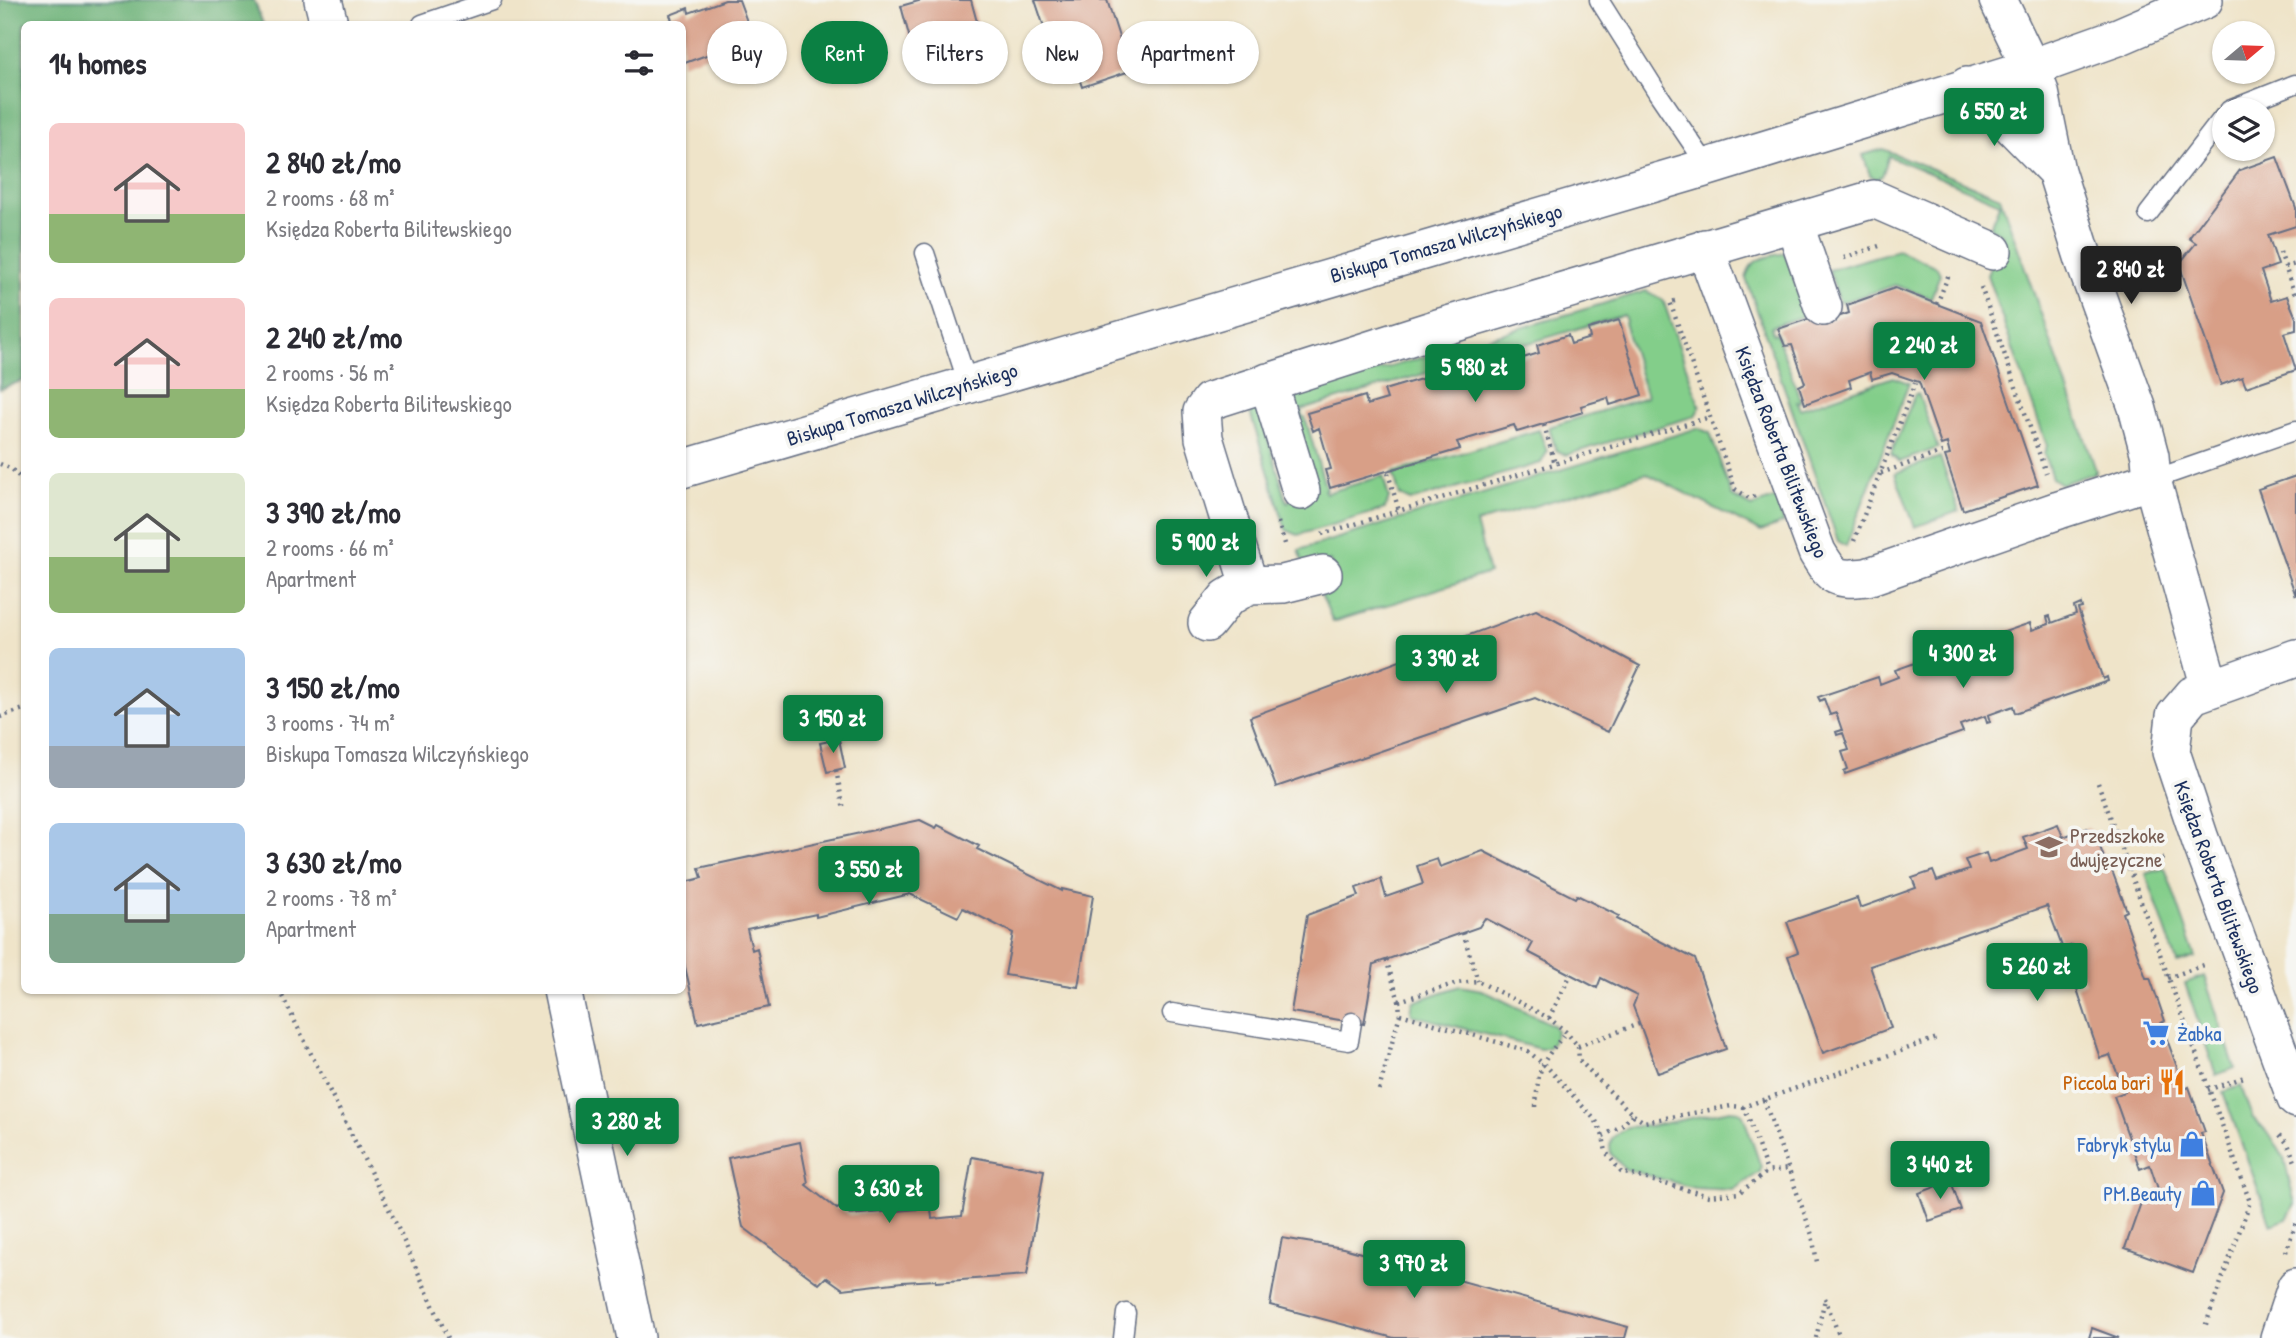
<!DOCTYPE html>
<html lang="en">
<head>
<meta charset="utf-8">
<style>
	:root { --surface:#fff; --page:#f7f7f7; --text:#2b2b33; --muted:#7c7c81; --accent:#0b8043 }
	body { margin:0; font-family:"Patrick Hand",sans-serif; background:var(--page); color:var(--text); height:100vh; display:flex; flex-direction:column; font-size:26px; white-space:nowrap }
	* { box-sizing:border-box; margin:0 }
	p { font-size:23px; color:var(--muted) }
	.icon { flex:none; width:38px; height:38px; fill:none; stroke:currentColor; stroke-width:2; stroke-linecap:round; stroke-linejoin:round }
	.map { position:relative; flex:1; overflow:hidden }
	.details { position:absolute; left:21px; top:21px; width:665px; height:973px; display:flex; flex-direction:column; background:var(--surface); border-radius:10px; box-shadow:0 2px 5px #0004 }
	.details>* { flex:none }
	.banner { position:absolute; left:707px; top:21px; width:665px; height:63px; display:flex; gap:14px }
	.needle { width:46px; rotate:71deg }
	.controls { position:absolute; left:2212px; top:21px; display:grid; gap:14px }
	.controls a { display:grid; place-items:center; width:63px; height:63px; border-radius:50%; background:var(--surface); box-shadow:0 2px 5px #0004; font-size:35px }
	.price { position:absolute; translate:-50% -60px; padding:0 16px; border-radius:7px; background:var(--accent); color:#fff; font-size:23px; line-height:46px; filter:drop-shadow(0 2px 4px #0008) }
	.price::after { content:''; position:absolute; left:50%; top:42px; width:21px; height:16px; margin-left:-10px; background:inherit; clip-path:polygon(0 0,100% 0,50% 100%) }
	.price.selected { background:#222; color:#fff }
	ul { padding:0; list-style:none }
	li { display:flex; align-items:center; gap:21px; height:175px; padding:0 28px }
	li span { display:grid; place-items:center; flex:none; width:196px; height:140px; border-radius:10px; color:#555 }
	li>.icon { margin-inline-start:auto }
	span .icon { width:84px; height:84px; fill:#fffc; stroke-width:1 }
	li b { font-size:30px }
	h2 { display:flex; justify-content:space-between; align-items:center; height:84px; padding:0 28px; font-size:30px }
	.chip { padding:0 24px; border-radius:32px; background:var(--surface); box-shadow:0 2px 5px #0004; font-size:24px; line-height:63px }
	.chip.selected { background:var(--accent); color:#fff }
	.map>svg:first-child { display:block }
	.green { fill:#83ce8a; stroke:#4f7e74; stroke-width:2 }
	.forest { fill:#6ab176; stroke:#42706a; stroke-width:2 }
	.building { fill:#d89f87 }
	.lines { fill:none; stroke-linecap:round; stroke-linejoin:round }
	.service-casing { stroke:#656e83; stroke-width:21 }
	.minor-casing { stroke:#656e83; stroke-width:40 }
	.path { stroke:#656e83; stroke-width:4.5; stroke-dasharray:2 5; stroke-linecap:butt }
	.service { stroke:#fff; stroke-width:18 }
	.minor { stroke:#fff; stroke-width:37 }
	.labels { text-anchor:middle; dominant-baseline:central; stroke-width:7; stroke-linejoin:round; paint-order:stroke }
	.street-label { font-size:21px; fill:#1b2f5e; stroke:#f6f6f2 }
	.education-label { font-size:21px; fill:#785e54; stroke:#f6f6f2; text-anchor:start }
	.shop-label { font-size:21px; fill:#366cbe; stroke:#f6f6f2; text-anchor:end }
	.food-label { font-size:21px; fill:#c56008; stroke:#f6f6f2; text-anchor:end }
</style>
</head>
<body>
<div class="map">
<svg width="2296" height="1338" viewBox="0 0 2296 1338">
	<rect width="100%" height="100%" fill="#f6f6f2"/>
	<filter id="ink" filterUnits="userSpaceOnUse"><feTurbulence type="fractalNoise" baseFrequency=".0143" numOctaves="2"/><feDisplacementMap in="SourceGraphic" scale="14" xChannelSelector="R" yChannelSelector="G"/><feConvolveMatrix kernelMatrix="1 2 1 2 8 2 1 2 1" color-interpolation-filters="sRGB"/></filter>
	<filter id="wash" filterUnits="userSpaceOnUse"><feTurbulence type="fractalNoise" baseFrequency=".00686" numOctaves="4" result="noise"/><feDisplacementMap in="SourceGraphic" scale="28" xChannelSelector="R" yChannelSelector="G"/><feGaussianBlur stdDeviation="1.57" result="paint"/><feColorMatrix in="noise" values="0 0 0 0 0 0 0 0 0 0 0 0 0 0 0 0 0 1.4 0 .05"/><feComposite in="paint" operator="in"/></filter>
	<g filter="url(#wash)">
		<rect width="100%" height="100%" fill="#efe4c9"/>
		<!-- green -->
		<path class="green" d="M1883,149L2000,197L2096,470L2094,473L2061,484L2052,478L2044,454L2047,446L1987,275L2003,236L1990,227L2000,203L1889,156L1882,176L1876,179L1870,175L1863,155Z
			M1898,250L1937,267L1940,274L1931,298L1895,285L1840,303L1829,270Z
			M1785,253L1806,315L1771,327L1773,334L1776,333L1801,401L1797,402L1800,409L1893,377L1909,383L1846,546L1838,541L1746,279C1750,257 1765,258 1785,253Z
			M1646,291L1663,300L1700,407L1695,416L1566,455L1556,450L1549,427L1647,397L1624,323L1626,322L1624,315L1301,410L1302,417H1305L1326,489L1324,490L1326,493L1383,476L1389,498L1385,509L1298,535L1286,530L1250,412L1252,407L1258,406L1287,502L1302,495L1289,397Z
			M1918,393L1938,448L1899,462L1891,454L1915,394Z
			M1698,428L1710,433L1732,496L1752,507L1776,498L1784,523L1761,532L1646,473L1476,523L1489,573L1333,622L1320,591L1337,585L1330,561L1305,568L1299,550Z
			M1539,430L1547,452L1541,463L1410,501L1400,496L1393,473Z
			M1940,457L1959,511L1915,527L1895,473Z
			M2165,868L2196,957L2177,963L2146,874Z
			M2204,976L2235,1068L2216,1075L2185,983Z
			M1460,986L1482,990L1553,1025L1556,1031C1554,1041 1552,1049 1540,1049L1413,1015L1411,1011L1413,1002Z
			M2241,1086L2252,1117L2273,1139L2284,1158L2295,1204L2287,1219L2271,1225L2223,1092Z
			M1730,1110L1739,1111L1743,1115L1761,1167L1760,1172L1733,1190L1694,1188L1625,1169L1611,1154L1610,1146L1612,1138L1627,1127L1652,1126Z"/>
		<!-- forest -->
		<path class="forest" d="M0,0H254L263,24H24V380L0,389Z"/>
		<g id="blocks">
			<!-- building -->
			<path class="building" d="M725,0H739L753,38L682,64V24H661L672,20L670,15L688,8L689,13Z
				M922,0H971L980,33L958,40L961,48L934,56L931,49L914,54L901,6Z
				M1035,0H1107L1130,71L1082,87L1066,39L1050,45Z
				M2277,157L2296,208V226L2268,235L2278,265L2261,271L2271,301L2287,296L2296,318V330L2284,333L2296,370L2246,387L2242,377L2221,385L2179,264L2196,243L2189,238L2240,170Z
				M1895,288L1981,321L2038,485L1963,510L1945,456L1950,455L1947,443L1941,445L1919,382L1892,373L1872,379L1870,372L1849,380L1851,387L1805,404L1799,386L1805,383L1792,345L1785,346L1778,329L1826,313L1829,320L1849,313L1847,305Z
				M1619,320L1642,395L1610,405L1608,398L1581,406L1583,412L1517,432L1514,425L1457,442L1460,449L1330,488L1325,470L1331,469L1319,428L1313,431L1307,413L1365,396L1367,405L1387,399L1384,390L1445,372L1448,381L1488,369L1485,360L1517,351L1520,359L1539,353L1537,345L1568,335L1571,344L1590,338L1588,329Z
				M2296,476V596L2258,489Z
				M2081,604L2082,608L2078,609L2103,679L2107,677L2108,681L2015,713L2013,706L1988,715L1990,722L1987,723L1985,716L1960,725L1963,732L1845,774L1844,771L1848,769L1842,752L1849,750L1843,733L1837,735L1836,732L1842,730L1836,713L1830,715L1824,699L1820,701L1818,697L1878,677L1880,684L1898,677L1895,670L1943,653L1946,660L1963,655L1960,647L1964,646L1967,653L1984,647L1981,640L2030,623L2032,630L2049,624L2047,617L2050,616L2052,623L2076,614L2074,607Z
				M1536,610L1640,666L1608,732L1535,698L1276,787L1250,717Z
				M839,739L845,768L827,772L820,743Z
				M920,820L936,828L938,825L979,846L977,849L1062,891V889L1093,896L1078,987L1005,975L1013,933L963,908L958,917L910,894L824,915L816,917V914L747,929L752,950L757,948L769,1007L698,1023L682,954V883L702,878L699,868Z
				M2058,824L2063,837L2087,828L2095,833L2108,869L2111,868L2127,911L2123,913L2146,978H2150L2165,1021L2161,1023L2185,1089L2189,1087L2205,1132L2201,1133L2223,1193L2193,1273L2125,1248L2142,1200L2152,1203L2158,1189L2150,1165L2140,1169L2114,1096L2125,1092L2110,1055L2100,1058L2076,986L2085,982L2072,945L2063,949L2047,906L1870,966L1891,1028L1823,1053L1788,956L1798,952L1787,922L1857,898L1860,908L1916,888L1912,878L1933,871L1937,881L1969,870L1965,860L1986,853L1989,863L2028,849L2023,837Z
				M1483,851L1575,898L1577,895L1619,916L1617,919L1695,959L1726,1049L1658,1073L1633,1006L1637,996L1601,978L1597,988L1528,952L1533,943L1485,918L1479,927L1374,964L1364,1024L1291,1012L1307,915L1359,896L1356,888L1381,879L1386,897L1423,884L1417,866L1437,859L1440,867Z
				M800,1142L808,1183L806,1185L837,1209L839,1208L850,1215L931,1208L932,1219L962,1216L972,1157L1044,1170L1027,1275L936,1282V1280L902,1282L843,1289L826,1277L819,1284L743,1227L728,1158Z
				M1951,1181L1961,1210L1929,1221L1919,1193Z
				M1282,1238L1343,1248L1628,1327L1625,1338H1394L1270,1305Z
				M2092,1328L2119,1338H2089Z"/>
		</g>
	</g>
	<g filter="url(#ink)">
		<use href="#blocks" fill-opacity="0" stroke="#656e83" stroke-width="2"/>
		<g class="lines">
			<!-- service casing -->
			<g class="service-casing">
				<path id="service" d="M1599,0L1657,92L1708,167
					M422,24L492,0
					M2229,110L2295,84
					M2148,214L2224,116
					M925,253L968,384
					M2152,480L2296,430
					M1172,1013L1349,1041L1352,1022
					M1123,1338L1126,1313"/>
			</g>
			<!-- minor casing -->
			<g class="minor-casing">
				<path id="minor" d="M323,0L329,24
					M1998,0L2031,68L2040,92L2056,171L2085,263L2137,407L2150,456L2152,480L2210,688
					M1967,86L1999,113L2056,171
					M1794,223L1823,307
					M1705,248L1817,552C1833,579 1836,580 1867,577L2059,510L2152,480
					M1268,382L1301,491
					M682,469L1708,167L2031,68L2118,37L2204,0
					M1323,574L1283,584L1249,585L1204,438L1202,412L1210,401L1438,328L1874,199L1993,251
					M1207,623L1227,598L1249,585
					M2296,658L2193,695L2175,716L2171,752L2200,839L2296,1099
					M562,990L636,1338
					M2279,1338L2296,1287"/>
			</g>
			<!-- path -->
			<path class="path" d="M2280,252L2296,298
				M1844,258L1882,245
				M2285,267L2296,264
				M1981,287L2046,473
				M1675,301L1670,302L1735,489L1749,498L1755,496
				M1937,304L1949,274
				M1544,425L1555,464
				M0,464L12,469L24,482
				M1388,473L1399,511
				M1881,473L1945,451
				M1278,522L1285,544
				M1322,534L1710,417
				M1854,541L1915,383
				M0,717L24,709
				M836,770L844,810
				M2098,783L2250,1202L2205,1327
				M2129,870L2168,857
				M1463,933L1478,981
				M2168,978L2206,964
				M279,990L391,1213L448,1338
				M1399,1001L1457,983L1478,981L1549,1018L1566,1032L1578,1046L1579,1060L1632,1114L1644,1122L1731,1106L1743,1107L1937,1038
				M1400,1014L1528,1051L1549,1069L1596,1121L1603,1136L1606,1152L1621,1172L1709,1196L1739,1193L1767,1172L1788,1169
				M1549,1018L1571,974
				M1578,1046L1639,1024
				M1379,1090L1400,1014L1399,1001L1386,959
				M2208,1090L2247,1076
				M1764,1100L1812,1235L1817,1262
				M1536,1107C1538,1065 1541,1064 1566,1032
				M1743,1107L1748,1116L1767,1172
				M2280,1135L2288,1144L2296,1164
				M1603,1136L1623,1125L1632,1114
				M2286,1252L2296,1222
				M1825,1298L1840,1338
				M1816,1338L1825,1299"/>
			<!-- service -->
			<use href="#service" class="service"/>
			<!-- minor -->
			<use href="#minor" class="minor"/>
		</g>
	</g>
	<!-- icons -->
	<defs>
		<g id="school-bare" transform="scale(2.1)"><path d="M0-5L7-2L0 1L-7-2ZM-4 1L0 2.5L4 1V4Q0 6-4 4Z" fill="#8d6e63" stroke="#f6f6f2" stroke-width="2.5" paint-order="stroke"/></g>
		<g id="supermarket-bare" transform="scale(2.1)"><path d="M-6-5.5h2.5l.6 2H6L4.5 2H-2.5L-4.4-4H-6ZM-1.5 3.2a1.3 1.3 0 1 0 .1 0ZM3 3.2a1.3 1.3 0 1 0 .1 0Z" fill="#3f7fe0" stroke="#f6f6f2" stroke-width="2.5" paint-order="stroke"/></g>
		<g id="restaurant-bare" transform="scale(2.1)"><path d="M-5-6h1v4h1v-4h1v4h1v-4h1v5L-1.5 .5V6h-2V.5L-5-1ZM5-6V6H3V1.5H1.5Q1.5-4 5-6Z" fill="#e8710a" stroke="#f6f6f2" stroke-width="2.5" paint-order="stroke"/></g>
		<g id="shop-bare" transform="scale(2.1)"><path d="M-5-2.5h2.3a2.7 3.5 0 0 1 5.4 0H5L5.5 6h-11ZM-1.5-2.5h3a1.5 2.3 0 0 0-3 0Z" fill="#3f7fe0" stroke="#f6f6f2" stroke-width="2.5" paint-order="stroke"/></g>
	</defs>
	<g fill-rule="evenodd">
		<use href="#school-bare" x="2049" y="847"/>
		<use href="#supermarket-bare" x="2156" y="1033"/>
		<use href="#restaurant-bare" x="2172" y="1082"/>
		<use href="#shop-bare" x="2192" y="1144"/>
		<use href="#shop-bare" x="2203" y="1193"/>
	</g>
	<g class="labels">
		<!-- street labels -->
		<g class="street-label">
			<text transform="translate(1446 243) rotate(-16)">Biskupa Tomasza Wilczyńskiego</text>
			<text transform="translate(902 404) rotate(-17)">Biskupa Tomasza Wilczyńskiego</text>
			<text transform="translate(1782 452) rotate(69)">Księdza Roberta Bilitewskiego</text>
			<text transform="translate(2219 887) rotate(70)">Księdza Roberta Bilitewskiego</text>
		</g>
		<!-- education labels -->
		<g class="education-label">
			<text x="2070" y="835">Przedszkoke<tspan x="2070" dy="24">dwujęzyczne</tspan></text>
		</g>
		<!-- shop labels -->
		<g class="shop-label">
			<text x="2177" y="1033" text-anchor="start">Żabka</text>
			<text x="2171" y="1144">Fabryk stylu</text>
			<text x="2182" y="1193">PM.Beauty</text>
		</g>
		<!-- food labels -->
		<g class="food-label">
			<text x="2151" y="1082">Piccola bari</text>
		</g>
	</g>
</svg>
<div class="controls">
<a><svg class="needle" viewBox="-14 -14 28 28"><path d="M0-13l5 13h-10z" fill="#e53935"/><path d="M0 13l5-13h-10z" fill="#7c7c81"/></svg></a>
<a><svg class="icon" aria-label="layers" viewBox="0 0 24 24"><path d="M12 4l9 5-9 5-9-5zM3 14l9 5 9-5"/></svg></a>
</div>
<b class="price" style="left:1994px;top:148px">6 550 zł</b>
<b class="price selected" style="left:2131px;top:306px">2 840 zł</b>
<b class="price" style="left:1924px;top:382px">2 240 zł</b>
<b class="price" style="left:1475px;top:404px">5 980 zł</b>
<b class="price" style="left:1206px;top:579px">5 900 zł</b>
<b class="price" style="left:1963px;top:690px">4 300 zł</b>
<b class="price" style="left:1446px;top:695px">3 390 zł</b>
<b class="price" style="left:833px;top:755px">3 150 zł</b>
<b class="price" style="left:869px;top:906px">3 550 zł</b>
<b class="price" style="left:2037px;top:1003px">5 260 zł</b>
<b class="price" style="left:627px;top:1158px">3 280 zł</b>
<b class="price" style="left:1940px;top:1201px">3 440 zł</b>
<b class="price" style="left:889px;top:1225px">3 630 zł</b>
<b class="price" style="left:1414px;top:1300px">3 970 zł</b>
<div class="banner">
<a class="chip">Buy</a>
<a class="chip selected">Rent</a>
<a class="chip">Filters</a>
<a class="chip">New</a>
<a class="chip">Apartment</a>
</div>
<section class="details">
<h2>14 homes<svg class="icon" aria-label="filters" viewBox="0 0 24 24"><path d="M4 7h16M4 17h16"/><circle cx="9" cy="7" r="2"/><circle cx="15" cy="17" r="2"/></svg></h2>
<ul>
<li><span style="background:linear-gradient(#f6c9c9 65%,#8fb573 0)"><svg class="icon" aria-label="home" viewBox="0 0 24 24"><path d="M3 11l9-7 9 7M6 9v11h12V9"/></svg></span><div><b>2 840 zł/mo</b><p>2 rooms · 68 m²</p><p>Księdza Roberta Bilitewskiego</p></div></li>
<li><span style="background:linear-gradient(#f6c9c9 65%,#8fb573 0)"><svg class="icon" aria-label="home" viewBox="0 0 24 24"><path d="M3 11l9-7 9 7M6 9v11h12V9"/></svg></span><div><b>2 240 zł/mo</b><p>2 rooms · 56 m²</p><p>Księdza Roberta Bilitewskiego</p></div></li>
<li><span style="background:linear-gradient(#dfe7d0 60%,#8fb573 0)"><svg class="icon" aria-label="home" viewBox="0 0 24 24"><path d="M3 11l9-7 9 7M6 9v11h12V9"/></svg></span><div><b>3 390 zł/mo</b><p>2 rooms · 66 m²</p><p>Apartment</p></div></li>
<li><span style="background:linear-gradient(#a9c7e8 70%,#9aa5b1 0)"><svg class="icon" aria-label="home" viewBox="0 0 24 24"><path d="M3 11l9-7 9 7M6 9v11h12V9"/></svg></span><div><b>3 150 zł/mo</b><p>3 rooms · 74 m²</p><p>Biskupa Tomasza Wilczyńskiego</p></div></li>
<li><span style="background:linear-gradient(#a9c7e8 65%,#7fa58c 0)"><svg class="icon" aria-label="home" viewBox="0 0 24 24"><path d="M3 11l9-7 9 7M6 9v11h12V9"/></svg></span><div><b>3 630 zł/mo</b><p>2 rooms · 78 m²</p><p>Apartment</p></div></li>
</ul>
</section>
</div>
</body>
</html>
